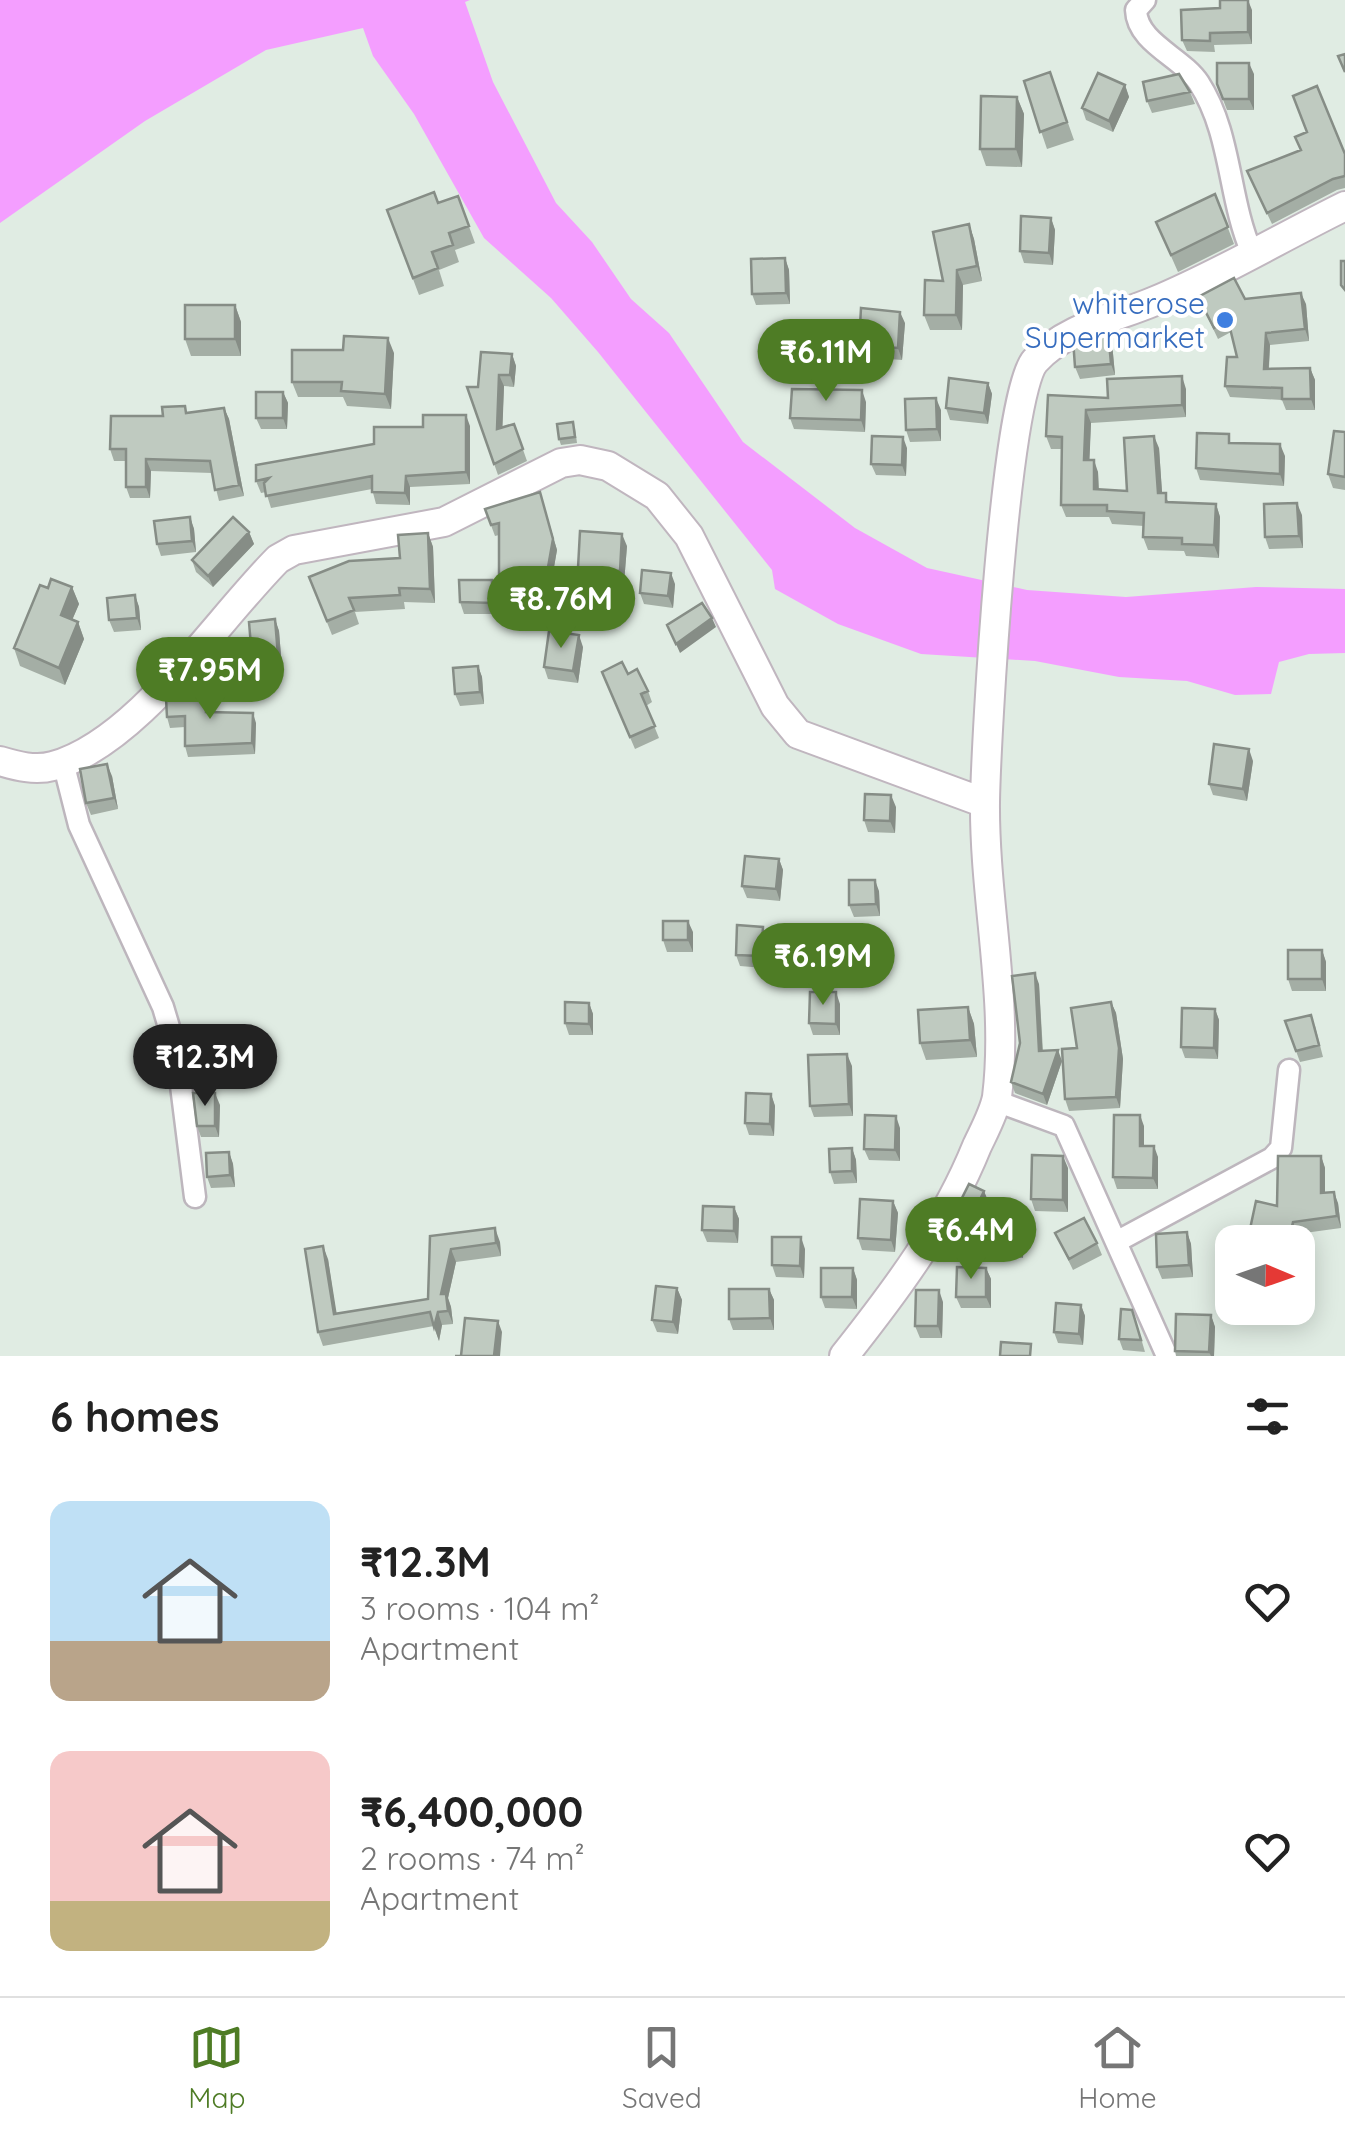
<!DOCTYPE html>
<html lang="en">
<head>
<meta charset="utf-8">
<style>
	:root { --surface:#fff; --page:#f6f6f6; --text:#222; --muted:#767676; --line:#e0e0e0; --accent:#4e7c25 }
	body { margin:0; font-family:Quicksand,sans-serif; background:var(--page); color:var(--text); height:100vh; display:flex; flex-direction:column; font-size:38px; white-space:nowrap }
	* { box-sizing:border-box; margin:0 }
	p { font-size:32px; color:var(--muted) }
	.icon { flex:none; width:55px; height:55px; fill:none; stroke:currentColor; stroke-width:2; stroke-linecap:round; stroke-linejoin:round }
	.map { position:relative; height:1356px; overflow:hidden }
	.side { display:flex; flex-direction:column; background:var(--surface); flex:1 }
	.side>* { flex:none }
	.needle { width:65px; rotate:92deg }
	.fabs { position:absolute; left:1215px; top:1225px; display:grid; gap:20px }
	.fabs a { display:grid; place-items:center; width:100px; height:100px; border-radius:20px; background:var(--surface); box-shadow:0 5px 25px #0003; font-size:50px }
	.price { position:absolute; translate:-50% -85px; padding:0 22px; border-radius:35px; background:var(--accent); color:#fff; font-size:32px; line-height:65px; filter:drop-shadow(0 2px 5px #0008) }
	.price::after { content:''; position:absolute; left:50%; top:60px; width:30px; height:22px; margin-left:-15px; background:inherit; clip-path:polygon(0 0,100% 0,50% 100%) }
	.price.on { background:#222; color:#fff }
	ul { padding:0; list-style:none }
	li { display:flex; align-items:center; gap:30px; height:250px; padding:0 50px }
	li span { display:grid; place-items:center; flex:none; width:280px; height:200px; border-radius:20px; color:#555 }
	li>.icon { margin-inline-start:auto }
	span .icon { width:120px; height:120px; fill:#fffc; stroke-width:1 }
	li b { font-size:42px }
	h2 { display:flex; justify-content:space-between; align-items:center; height:120px; padding:0 50px; font-size:42px }
	.menu { display:flex; justify-content:space-around; align-items:center; height:140px; border-top:2px solid var(--line); background:var(--surface); font-size:28px; color:var(--muted) }
	.menu a { display:grid; justify-items:center; gap:5px }
	.menu .on { color:var(--accent) }
	.map>svg:first-child { display:block }
	.water { fill:#f49eff }
	.lines { fill:none; stroke-linecap:round; stroke-linejoin:round }
	.minor-casing { stroke:#bdb6bd; stroke-width:25 }
	.secondary-casing { stroke:#c0b6bf; stroke-width:32 }
	.minor { stroke:#fff; stroke-width:20 }
	.secondary { stroke:#fff; stroke-width:28 }
	.wall { fill:#a4aea5 }
	.shaded-wall { fill:#868d86 }
	.building { fill:#bfcac0; stroke:#868d86; stroke-width:2.5 }
	.shop-dot { fill:#3f7fe0; stroke:#fff; stroke-width:4 }
	.labels { text-anchor:middle; dominant-baseline:central; stroke-width:8; stroke-linejoin:round; paint-order:stroke }
	.shop-label { font-size:30px; fill:#366cbe; stroke:#fff; text-anchor:end }
</style>
</head>
<body>
<div class="map">
<svg width="1345" height="1356" viewBox="0 0 1345 1356">
	<rect width="100%" height="100%" fill="#e0ece3"/>
	<!-- water -->
	<path class="water" d="M0,0H470L465,2L493,82L556,203L592,242L631,299L669,333L743,442L855,528L927,568L1027,590L1126,597L1256,587L1345,589V653L1309,654L1279,662L1271,694L1235,695L1187,681L1119,677L1035,661L921,654L838,624L775,589L772,570L598,352L551,298L484,238L414,114L373,56L363,28L266,50L145,121L0,223Z"/>
	<g class="lines">
		<!-- minor casing -->
		<g class="minor-casing">
			<path id="minor" d="M1145,0L1136,10C1137,43 1182,57 1199,83C1232,134 1228,199 1252,253
				M63,762L79,825L163,1007L177,1054L195,1197
				M996,1101L1064,1126L1167,1356
				M1116,1242L1272,1158L1281,1148L1289,1070"/>
		</g>
		<!-- secondary casing -->
		<g class="secondary-casing">
			<path id="secondary" d="M0,761C17,766 35,771 53,766C137,743 216,621 278,559L294,550L444,522L561,463L580,460L608,466L657,496L689,536L775,706L798,734L985,803
				M844,1356C897,1289 945,1225 977,1146C984,1131 994,1113 997,1097C1009,1000 984,900 985,802C986,740 1005,394 1035,361C1066,327 1115,318 1155,301C1220,274 1282,237 1345,206"/>
		</g>
		<!-- minor -->
		<use href="#minor" class="minor"/>
		<!-- secondary -->
		<use href="#secondary" class="secondary"/>
	</g>
	<!-- wall -->
	<path class="wall" d="M1252,10V44L1214,45L1215,52L1187,51L1182,40Z
		M1050,72L1074,140L1047,149L1024,81Z
		M1254,74V110H1227L1217,84Z
		M1125,85L1129,97L1113,132L1086,120L1082,108Z
		M1190,92L1195,104L1152,113L1147,101Z
		M1017,97L1024,114L1022,167L986,166L980,149Z
		M1345,154V188L1337,190L1272,224L1247,171Z
		M1215,194L1234,244L1178,272L1156,222Z
		M458,196L475,243L455,250L459,262L439,270L444,286L419,295L387,210L438,203Z
		M1051,218L1055,230L1053,265L1024,263L1020,251Z
		M969,224L974,239L982,281L963,285L962,330H930L924,315L943,281Z
		M785,258L789,270L790,304L756,305L752,294Z
		M1198,297L1245,299L1306,304L1309,341L1270,345L1269,368H1310L1315,380V410H1286L1282,400L1230,397L1225,386L1237,357L1231,332L1218,339Z
		M235,305L241,322V356H191L185,339Z
		M905,323L902,360L863,357L859,345Z
		M824,331L828,343V373L794,372L790,360Z
		M1108,331L1112,343L1115,375L1080,379L1075,367Z
		M394,353L391,409L347,406L343,397H298L292,382Z
		M512,354L516,366L514,387L504,386L502,428L514,424L527,461L498,475L467,387H478Z
		M988,383L992,394L988,424L950,420L946,408Z
		M1186,389V417L1091,423L1089,460L1098,472L1099,489L1127,491L1159,448L1162,493L1169,502L1216,504L1220,517L1219,558L1186,556L1184,551L1148,550L1143,537L1144,526L1112,524L1109,517H1066L1061,505L1062,449H1051L1046,436L1048,395L1108,398Z
		M283,392L288,403L287,429H261L256,418Z
		M866,402L865,432L794,429L790,418Z
		M224,408L229,419L244,496L219,501L212,473L151,471L150,498H130L126,487V461H114L110,449L163,416Z
		M941,410V441L910,442L906,430Z
		M470,426V484L410,487V505L376,504L372,489L271,508L266,492L261,493L256,481Z
		M575,428L577,443L561,445L559,439Z
		M1345,432V490L1333,488L1328,474Z
		M1232,443L1285,456L1284,486L1200,480L1196,468Z
		M907,448L906,476L876,475L871,464Z
		M540,492L557,550L548,601L526,598L524,593H503L499,582V535L495,536L485,509Z
		M1302,515L1303,548L1269,549L1265,537Z
		M190,517L194,529L196,552L161,556L157,544Z
		M249,532L254,544L213,587L196,572L192,560Z
		M428,533L433,547L435,603L404,602L405,609L355,612L359,624L332,635L309,577L400,558Z
		M627,546L624,583L582,580L578,568Z
		M675,584L673,608L644,604L640,593Z
		M72,587L79,604L72,620L78,622L84,639L65,685L20,666L14,648L48,588Z
		M496,591V614H464L460,602Z
		M135,595L139,607L141,630L114,632L109,620Z
		M275,619L279,631L282,668L256,670L252,658Z
		M583,647L578,683L548,679L544,667Z
		M478,666L482,677L484,704L460,706L455,694Z
		M602,672L628,674L648,691L652,702L646,706L659,738L635,749Z
		M206,693L210,703V712L256,723L255,754L188,757L185,746V727L170,728L167,717Z
		M1253,761L1247,801L1213,795L1209,784Z
		M112,776L118,809L91,815L86,803Z
		M896,807L895,833L868,832L864,820Z
		M779,859L783,870L780,901L747,898L742,886Z
		M879,891L880,916L854,917L849,905Z
		M693,932V952H667L663,940Z
		M767,939L765,968L740,966L736,955Z
		M1322,950L1326,962V991H1292L1288,979Z
		M1039,984L1043,1051L1062,1061L1047,1105L1015,1093L1011,1082Z
		M1111,1002L1116,1013L1123,1059L1120,1108L1069,1111L1065,1099Z
		M589,1003L593,1014V1035H569L565,1023Z
		M840,1004V1035H813L809,1023Z
		M968,1007L974,1024L977,1057L926,1060L920,1043Z
		M1215,1009L1219,1020L1218,1059L1185,1058L1181,1047Z
		M1285,1021L1315,1026L1323,1057L1300,1062Z
		M852,1066L853,1116L814,1117L810,1106Z
		M771,1094L775,1106L774,1136L749,1135L745,1123Z
		M220,1105L219,1137H201L197,1126Z
		M1144,1126V1146L1158,1157V1189H1117L1113,1177Z
		M900,1128V1161L869,1160L864,1149Z
		M852,1148L856,1160L857,1183L834,1184L830,1172Z
		M229,1152L233,1164L235,1187L211,1188L207,1177Z
		M1321,1156L1325,1168V1193L1338,1203L1341,1228L1297,1234L1295,1242L1254,1241L1250,1229L1277,1206Z
		M1068,1168V1212L1035,1211L1031,1199Z
		M984,1191L988,1204L1024,1217L1023,1258L995,1257L991,1246V1234L961,1219L957,1208Z
		M893,1201L898,1213L895,1252L862,1250L858,1238Z
		M734,1207L739,1219L738,1243L707,1242L702,1230Z
		M1187,1232L1191,1244L1193,1277L1162,1279L1157,1267Z
		M1055,1233L1097,1243L1102,1255L1073,1270Z
		M430,1236L500,1242L501,1256L456,1262L448,1298L451,1307L453,1324L442,1325L439,1341L434,1326L323,1346L318,1332L328,1259L336,1314L428,1299Z
		M805,1249L804,1278L776,1277L772,1265Z
		M853,1268L857,1280V1309L825,1308L821,1297Z
		M986,1268L991,1279V1308H961L956,1297Z
		M677,1288L682,1300L678,1334L657,1332L652,1320Z
		M769,1289L774,1300V1330H733L729,1319Z
		M943,1302L942,1338H920L915,1326Z
		M1081,1305L1085,1316L1083,1345L1058,1343L1054,1332Z
		M1132,1310L1136,1321L1145,1352L1123,1350L1119,1339Z
		M1211,1315L1215,1327L1214,1356H1176L1175,1351Z"/>
	<!-- shaded-wall -->
	<path class="shaded-wall" d="M1248,0L1252,10V44L1248,32Z
		M1249,63L1254,74V110L1249,99Z
		M1125,85L1129,97L1113,132L1109,121Z
		M1017,97L1024,114L1022,167L1016,149Z
		M1051,218L1055,230L1053,265L1049,253Z
		M969,224L974,239L982,281L977,266Z
		M785,258L789,270L790,304L786,293Z
		M957,270L963,285L962,330L956,315Z
		M1301,293L1306,304L1309,341L1305,329Z
		M235,305L241,322V356L235,339Z
		M900,312L905,323L902,360L898,348Z
		M824,331L828,343V373L823,361Z
		M1108,331L1112,343L1115,375L1111,364Z
		M1266,333L1270,345L1268,380L1264,369Z
		M388,338L394,353L391,409L385,394Z
		M512,354L516,366L514,387L510,375Z
		M1310,368L1315,380V410L1311,399Z
		M499,375L504,386L502,441L497,429Z
		M1182,376L1186,389V417L1182,405Z
		M988,383L992,394L988,424L984,413Z
		M862,390L866,402L865,432L861,420Z
		M283,392L288,403L287,429L283,418Z
		M936,398L941,410V441L937,429Z
		M224,408L229,419L244,496L239,485Z
		M1086,410L1091,423L1089,472L1084,460Z
		M466,415L470,426V484L466,472Z
		M1154,436L1159,448L1163,506L1158,493Z
		M903,437L907,448L906,476L902,465Z
		M1280,444L1285,456L1284,486L1280,474Z
		M146,459L151,471L150,498L146,487Z
		M1094,460L1098,472L1099,502L1094,489Z
		M406,476L410,487V505L405,493Z
		M540,492L557,550L548,601L544,590Z
		M1297,503L1302,515L1303,548L1299,536Z
		M1216,504L1220,517L1219,558L1214,545Z
		M190,517L194,529L196,552L192,541Z
		M249,532L254,544L213,587L208,576Z
		M428,533L433,547L435,603L430,589Z
		M622,534L627,546L624,583L620,571Z
		M671,573L675,584L673,608L668,596Z
		M492,580L496,591V614L492,603Z
		M72,587L79,604L67,632L61,615Z
		M135,595L139,607L141,630L137,618Z
		M712,618L716,627L680,653L676,644Z
		M275,619L279,631L282,668L278,656Z
		M78,622L84,639L65,685L59,668Z
		M579,635L583,647L578,683L573,671Z
		M478,666L482,677L484,704L480,692Z
		M206,693L210,703V722L206,712Z
		M253,713L256,723L255,754L252,743Z
		M1249,749L1253,761L1247,801L1243,789Z
		M107,764L112,776L118,809L114,798Z
		M891,795L896,807L895,833L890,821Z
		M779,859L783,870L780,901L776,889Z
		M875,880L879,891L880,916L876,904Z
		M688,921L693,932V952L688,940Z
		M763,927L767,939L765,968L761,956Z
		M1322,950L1326,962V991L1322,979Z
		M1035,973L1039,984L1043,1062L1039,1051Z
		M836,992L840,1004V1035L836,1024Z
		M1111,1002L1116,1013L1123,1059L1120,1108L1116,1097Z
		M589,1003L593,1014V1035L589,1024Z
		M968,1007L974,1024L977,1057L970,1040Z
		M1215,1009L1219,1020L1218,1059L1214,1048Z
		M1058,1050L1062,1061L1047,1105L1043,1094Z
		M847,1054L852,1066L853,1116L849,1104Z
		M215,1093L220,1105L219,1137L215,1126Z
		M771,1094L775,1106L774,1136L770,1124Z
		M1140,1115L1144,1126V1157L1140,1146Z
		M896,1116L900,1128V1161L895,1150Z
		M1154,1146L1158,1157V1189L1153,1178Z
		M852,1148L856,1160L857,1183L852,1171Z
		M229,1152L233,1164L235,1187L230,1175Z
		M1063,1156L1068,1168V1212L1063,1200Z
		M1321,1156L1325,1168V1205L1321,1193Z
		M984,1191L989,1203L983,1215L978,1204Z
		M1334,1192L1338,1203L1341,1228L1337,1216Z
		M893,1201L898,1213L895,1252L891,1240Z
		M1020,1205L1024,1217L1023,1258L1018,1247Z
		M734,1207L739,1219L738,1243L734,1231Z
		M1293,1222L1297,1234L1295,1242H1291L1289,1239Z
		M495,1228L500,1242L501,1256L496,1243Z
		M1187,1232L1191,1244L1193,1277L1189,1265Z
		M801,1237L805,1249L804,1278L800,1266Z
		M323,1246L328,1259L339,1328L334,1314Z
		M451,1249L456,1262L448,1298L451,1307L453,1324L441,1294Z
		M853,1268L857,1280V1309L852,1297Z
		M986,1268L991,1279V1308L986,1297Z
		M677,1288L682,1300L678,1334L673,1322Z
		M769,1289L774,1300V1330L770,1318Z
		M939,1290L943,1302L942,1338L938,1326Z
		M1081,1305L1085,1316L1083,1345L1079,1334Z
		M438,1312L442,1325L439,1341L434,1327Z
		M1211,1315L1215,1327L1214,1356H1211L1209,1352Z
		M498,1321L502,1332L500,1356H494Z"/>
	<!-- building -->
	<path class="building" d="M1220,0H1248V32L1210,33V41L1182,40L1181,10L1220,8Z
		M1345,54V72L1338,56Z
		M1217,63H1249V99H1223L1217,84Z
		M1050,72L1067,122L1040,132L1024,81Z
		M1098,73L1125,85L1109,121L1082,108Z
		M1179,74L1190,92L1147,101L1143,82Z
		M1317,86L1345,154V176L1333,179L1267,213L1247,171L1301,150L1295,137L1307,132L1293,96Z
		M981,96L1017,97L1016,149H980Z
		M434,192L438,203L458,196L469,226L449,233L453,245L432,252L438,268L413,278L387,210Z
		M1215,194L1228,227L1171,255L1156,222Z
		M1021,216L1051,218L1049,253L1020,251Z
		M969,224L977,266L957,270L956,315H924L925,280L943,281L933,232Z
		M785,258L786,293L752,294L751,259Z
		M1341,261H1345V290L1341,285Z
		M1234,278L1245,299L1301,293L1305,329L1266,333L1264,369L1310,368L1311,399H1282V388L1225,386L1227,357H1237L1228,320L1214,328L1198,297Z
		M185,305H235V339H185Z
		M861,308L900,312L898,348L859,345Z
		M790,331H824L823,361L790,360Z
		M1108,331L1111,364L1075,367L1073,339Z
		M344,336L388,338L385,394L341,391L342,382H292V350H343Z
		M481,352L512,354L510,375H499L497,429L514,424L523,449L494,464L467,387H478Z
		M1182,376V405L1086,410L1084,460H1094V489L1127,491L1124,438L1154,436L1158,493H1166V502L1216,504L1214,545L1182,544V538L1143,537L1144,513L1107,511V505H1061L1062,437L1046,436L1048,395L1108,398L1107,379Z
		M949,378L988,383L984,413L946,408Z
		M792,389L862,390L861,420L790,418Z
		M256,392H283V418H256Z
		M936,398L937,429L906,430L905,399Z
		M185,406L186,413L224,408L239,485L215,490L210,461L146,459V487H126V449H110L111,416H163L162,407Z
		M423,415H466V472L406,476L405,493L372,492V476L266,496L264,483L269,478L256,481V465L374,444V427H423Z
		M573,422L575,437L559,439L557,424Z
		M1334,431L1345,432V477L1328,474Z
		M1197,433L1229,434V443L1280,444V474L1196,468Z
		M872,436L903,437L902,465L871,464Z
		M540,492L553,539L544,590L522,587L523,582H499V523L491,525L485,509Z
		M1297,503L1299,536L1265,537L1264,504Z
		M190,517L192,541L157,544L154,521Z
		M233,517L249,532L208,576L192,560Z
		M580,531L622,534L620,571L578,568Z
		M428,533L430,589L399,588L400,595L349,598L354,610L327,621L309,577L349,561L400,558L398,535Z
		M642,570L671,573L668,596L640,593Z
		M51,579L72,587L61,615L78,622L59,668L14,648L40,585L48,588Z
		M459,580H492V603L460,602Z
		M135,595L137,618L109,620L107,598Z
		M702,603L712,618L676,644L667,625Z
		M275,619L278,656L252,658L249,622Z
		M549,631L579,635L573,671L544,667Z
		M622,662L628,674L637,669L648,691L641,694L655,726L630,737L602,672Z
		M478,666L480,692L455,694L453,668Z
		M206,693V712L253,713L252,743L185,746V716L167,717L166,698Z
		M1214,744L1249,749L1243,789L1209,784Z
		M107,764L114,798L86,803L80,769Z
		M865,794L891,795L890,821L864,820Z
		M745,856L779,859L776,889L742,886Z
		M849,880H875L876,904L849,905Z
		M663,921H688V940H663Z
		M737,925L763,927L761,956L736,955Z
		M1288,950H1322V979H1288Z
		M1035,973L1039,1051L1058,1050L1043,1094L1011,1082L1020,1043L1012,976Z
		M810,992H836V1024L809,1023Z
		M565,1002L589,1003V1024L565,1023Z
		M1111,1002L1119,1048L1116,1097L1065,1099L1062,1049L1077,1048L1071,1008Z
		M968,1007L970,1040L920,1043L918,1010Z
		M1182,1008L1215,1009L1214,1048L1181,1047Z
		M1311,1015L1319,1045L1296,1051L1285,1021Z
		M847,1054L849,1104L810,1106L808,1055Z
		M193,1093H215V1126H197Z
		M746,1093L771,1094L770,1124L745,1123Z
		M865,1115L896,1116L895,1150L864,1149Z
		M1114,1115H1140V1146H1154L1153,1178L1113,1177Z
		M852,1148V1171L830,1172L829,1149Z
		M229,1152L230,1175L207,1177L206,1153Z
		M1032,1155L1063,1156V1200L1031,1199Z
		M1278,1156H1321V1193L1334,1192L1337,1216L1293,1222L1289,1239L1250,1229L1256,1201L1277,1206Z
		M969,1184L984,1191L978,1204L1020,1205L1018,1247L991,1246V1225L957,1208Z
		M860,1199L893,1201L891,1240L858,1238Z
		M703,1206L734,1207V1231L702,1230Z
		M1084,1218L1097,1243L1069,1259L1055,1233Z
		M495,1228L496,1243L451,1249L441,1294H446L448,1311L438,1312L434,1327L430,1312L318,1332L305,1249L323,1246L334,1314L428,1299L430,1236Z
		M1187,1232L1189,1265L1157,1267L1156,1234Z
		M772,1237H801L800,1266L772,1265Z
		M957,1267L986,1268V1297H956Z
		M821,1268H853L852,1297H821Z
		M656,1286L677,1288L673,1322L652,1320Z
		M729,1289H769L770,1318L729,1319Z
		M916,1290H939L938,1326H915Z
		M1056,1303L1081,1305L1079,1334L1054,1332Z
		M1121,1309L1132,1310L1141,1340L1119,1339Z
		M1176,1314L1211,1315L1209,1352L1175,1351Z
		M465,1318L498,1321L494,1356H498H455H461Z
		M1001,1342L1031,1344L1030,1356H1000Z"/>
	<!-- markers -->
	<circle class="shop-dot" cx="1225" cy="320" r="10"/>
	<g class="labels">
		<!-- shop labels -->
		<g class="shop-label">
			<text x="1205" y="303">whiterose<tspan x="1205" dy="34">Supermarket</tspan></text>
		</g>
	</g>
</svg>
<div class="fabs">
<a><svg class="needle" viewBox="-14 -14 28 28"><path d="M0-13l5 13h-10z" fill="#e53935"/><path d="M0 13l5-13h-10z" fill="#767676"/></svg></a>
</div>
<b class="price" style="left:826px;top:404px">₹6.11M</b>
<b class="price" style="left:561px;top:651px">₹8.76M</b>
<b class="price" style="left:210px;top:722px">₹7.95M</b>
<b class="price" style="left:823px;top:1008px">₹6.19M</b>
<b class="price on" style="left:205px;top:1109px">₹12.3M</b>
<b class="price" style="left:971px;top:1282px">₹6.4M</b>
</div>
<section class="side">
<h2>6 homes<svg class="icon" aria-label="filters" viewBox="0 0 24 24"><path d="M4 7h16M4 17h16"/><circle cx="9" cy="7" r="2"/><circle cx="15" cy="17" r="2"/></svg></h2>
<ul>
<li><span style="background:linear-gradient(#bfe0f5 70%,#b9a48a 0)"><svg class="icon" aria-label="home" viewBox="0 0 24 24"><path d="M3 11l9-7 9 7M6 9v11h12V9"/></svg></span><div><b>₹12.3M</b><p>3 rooms · 104 m²</p><p>Apartment</p></div><svg class="icon" aria-label="heart" viewBox="0 0 24 24"><path d="M12 20l-8-8c-3-5 5-10 8-4 3-6 11-1 8 4z"/></svg></li>
<li><span style="background:linear-gradient(#f6c9c9 75%,#c2b280 0)"><svg class="icon" aria-label="home" viewBox="0 0 24 24"><path d="M3 11l9-7 9 7M6 9v11h12V9"/></svg></span><div><b>₹6,400,000</b><p>2 rooms · 74 m²</p><p>Apartment</p></div><svg class="icon" aria-label="heart" viewBox="0 0 24 24"><path d="M12 20l-8-8c-3-5 5-10 8-4 3-6 11-1 8 4z"/></svg></li>
</ul>
</section>
<nav class="menu">
<a class="on"><svg class="icon" aria-label="map" viewBox="0 0 24 24"><path d="M3 6l6-2 6 2 6-2v14l-6 2-6-2-6 2zM9 4v14M15 6v14"/></svg>Map</a>
<a><svg class="icon" aria-label="saved" viewBox="0 0 24 24"><path d="M7 4h10v16l-5-4-5 4z"/></svg>Saved</a>
<a><svg class="icon" aria-label="home" viewBox="0 0 24 24"><path d="M3 11l9-7 9 7M6 9v11h12V9"/></svg>Home</a>
</nav>
</body>
</html>
